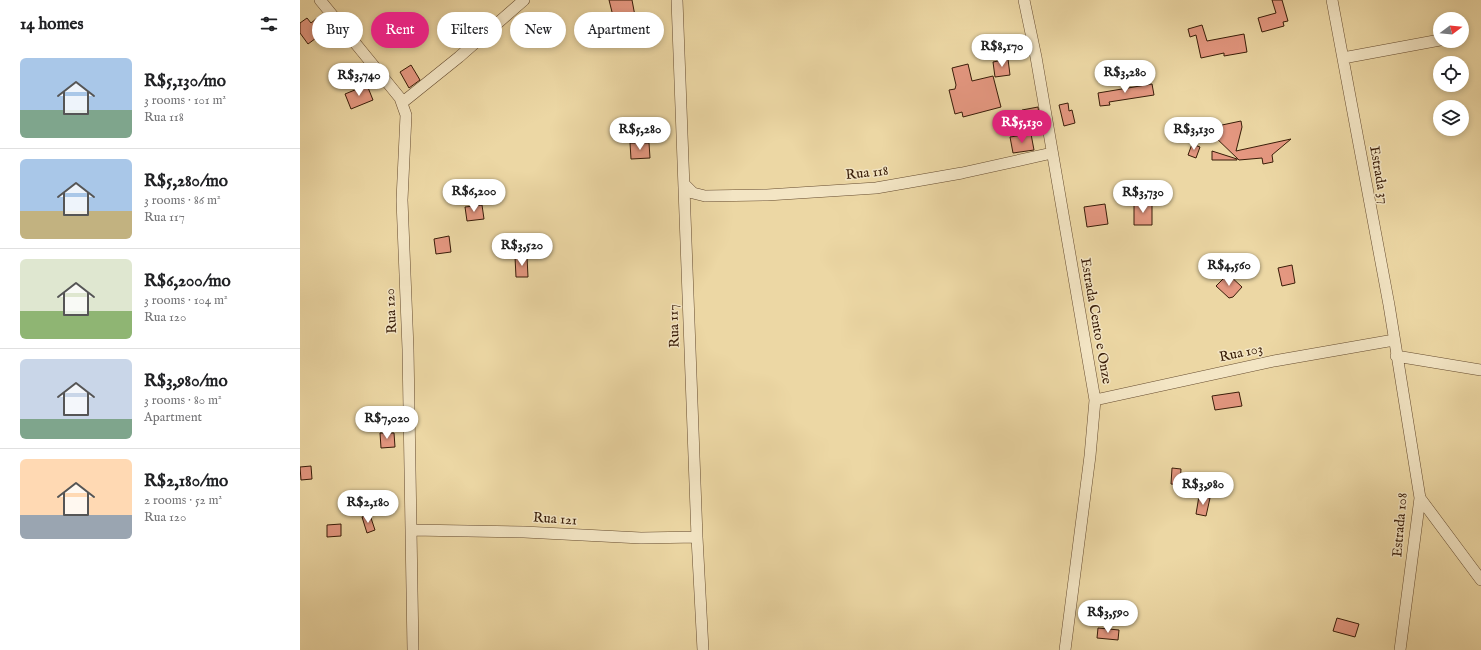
<!DOCTYPE html>
<html lang="en">
<head>
<meta charset="utf-8">
<style>
	:root { --surface:#fff; --page:#f6f6f6; --text:#202124; --muted:#757577; --line:#e0e0e0; --accent:#db2777 }
	body { margin:0; font-family:"IM FELL English",serif; background:var(--page); color:var(--text); height:100vh; display:flex; flex-direction:column; font-size:15px; white-space:nowrap }
	* { box-sizing:border-box; margin:0 }
	p { font-size:13px; color:var(--muted) }
	.icon { flex:none; width:22px; height:22px; fill:none; stroke:currentColor; stroke-width:2; stroke-linecap:round; stroke-linejoin:round }
	.map { position:relative; flex:1; overflow:hidden }
	.details { display:flex; flex-direction:column; background:var(--surface); width:300px }
	.details>* { flex:none }
	.top-card { position:absolute; left:12px; top:12px; width:380px; height:36px; display:flex; gap:8px }
	.needle { width:26px; rotate:74deg }
	.controls { position:absolute; left:1133px; top:12px; display:grid; gap:8px }
	.controls a { display:grid; place-items:center; width:36px; height:36px; border-radius:50%; background:var(--surface); box-shadow:0 2px 6px #0003; font-size:20px }
	.price { position:absolute; translate:-50% -34px; padding:0 9px; border-radius:14px; background:#fff; color:#222; font-size:13px; line-height:26px; filter:drop-shadow(0 1px 2px #0008) }
	.price::after { content:''; position:absolute; left:50%; top:24px; width:12px; height:9px; margin-left:-6px; background:inherit; clip-path:polygon(0 0,100% 0,50% 100%) }
	.price.on { background:var(--accent); color:#fff }
	ul { padding:0; list-style:none }
	li { display:flex; align-items:center; gap:12px; height:100px; padding:0 20px }
	li+li { border-top:1px solid var(--line) }
	li span { display:grid; place-items:center; flex:none; width:112px; height:80px; border-radius:6px; color:#555 }
	li>.icon { margin-inline-start:auto }
	span .icon { width:48px; height:48px; fill:#fffc; stroke-width:1 }
	li b { font-size:17px }
	h2 { display:flex; justify-content:space-between; align-items:center; height:48px; padding:0 20px; font-size:17px }
	.chip { padding:0 14px; border-radius:18px; background:var(--surface); box-shadow:0 2px 6px #0003; font-size:14px; line-height:36px }
	.chip.on { background:var(--accent); color:#fff }
	main { display:flex; flex:1; min-height:0 }
	.map>svg:first-child { display:block }
	.building { fill:#e49780; stroke:#381c08 }
	.lines { fill:none; stroke-linecap:round; stroke-linejoin:round }
	.street-casing { stroke:#654b2f; stroke-width:12 }
	.street { stroke:#f3e5c4; stroke-width:11 }
	.labels { text-anchor:middle; dominant-baseline:central; stroke-width:3; stroke-linejoin:round; paint-order:stroke }
	.street-label { font-size:14px; fill:#381c08; stroke:#f3e5c4 }
</style>
</head>
<body>
<main>
<section class="details">
<h2>14 homes<svg class="icon" aria-label="filters" viewBox="0 0 24 24"><path d="M4 7h16M4 17h16"/><circle cx="9" cy="7" r="2"/><circle cx="15" cy="17" r="2"/></svg></h2>
<ul>
<li><span style="background:linear-gradient(#a9c7e8 65%,#7fa58c 0)"><svg class="icon" aria-label="home" viewBox="0 0 24 24"><path d="M3 11l9-7 9 7M6 9v11h12V9"/></svg></span><div><b>R$5,130/mo</b><p>3 rooms · 101 m²</p><p>Rua 118</p></div></li>
<li><span style="background:linear-gradient(#a9c7e8 65%,#c2b280 0)"><svg class="icon" aria-label="home" viewBox="0 0 24 24"><path d="M3 11l9-7 9 7M6 9v11h12V9"/></svg></span><div><b>R$5,280/mo</b><p>3 rooms · 86 m²</p><p>Rua 117</p></div></li>
<li><span style="background:linear-gradient(#dfe7d0 65%,#8fb573 0)"><svg class="icon" aria-label="home" viewBox="0 0 24 24"><path d="M3 11l9-7 9 7M6 9v11h12V9"/></svg></span><div><b>R$6,200/mo</b><p>3 rooms · 104 m²</p><p>Rua 120</p></div></li>
<li><span style="background:linear-gradient(#c9d6e8 75%,#7fa58c 0)"><svg class="icon" aria-label="home" viewBox="0 0 24 24"><path d="M3 11l9-7 9 7M6 9v11h12V9"/></svg></span><div><b>R$3,980/mo</b><p>3 rooms · 80 m²</p><p>Apartment</p></div></li>
<li><span style="background:linear-gradient(#ffd9b3 70%,#9aa5b1 0)"><svg class="icon" aria-label="home" viewBox="0 0 24 24"><path d="M3 11l9-7 9 7M6 9v11h12V9"/></svg></span><div><b>R$2,180/mo</b><p>2 rooms · 52 m²</p><p>Rua 120</p></div></li>
</ul>
</section>
<div class="map">
<svg width="1181" height="650" viewBox="0 0 1181 650">
	<rect width="100%" height="100%" fill="#ecd7a4"/>
	<filter id="stains"><feTurbulence type="fractalNoise" baseFrequency=".005" numOctaves="4"/><feColorMatrix values="0 0 0 0 .2 0 0 0 0 .09 0 0 0 0 .02 0 0 0 .5 -.17"/></filter>
	<radialGradient id="worn" r=".72"><stop offset=".6" stop-color="#630" stop-opacity="0"/><stop offset="1" stop-color="#630" stop-opacity=".3"/></radialGradient>
	<!-- building -->
	<path class="building" d="M309,0H332L335,16L314,20Z
		M972,0H982L988,21L983,22L984,26L962,32L958,18L976,13Z
		M22,14L34,28L25,35L23,33L8,44L0,33V23L7,18L11,23Z
		M902,25L907,41L944,34L947,52L924,56V53L901,58L896,35L890,37L888,29Z
		M708,59L710,75L695,77L693,62Z
		M668,64L672,81L693,76L701,107L663,117L662,112L655,114L649,90L655,89L656,85L652,68Z
		M111,65L120,80L109,88L100,72Z
		M852,84L854,95L809,102L810,105L800,106L798,93Z
		M67,85L73,100L51,109L45,94Z
		M768,103L769,111L772,110L775,123L764,126L759,105Z
		M738,107L741,129L726,132L722,110Z
		M941,121L942,127L936,151L991,139L972,155L973,162L963,164L962,158L939,160L913,135L912,130L922,128V125Z
		M731,134L734,150L713,153L710,137Z
		M330,143H349L350,158L331,159Z
		M892,144L900,147L896,158L888,155Z
		M912,151L937,159V160H912Z
		M834,203H852V225H834Z
		M805,204L808,224L787,227L784,207Z
		M182,205L184,219L167,221L165,207Z
		M149,236L151,252L136,254L134,239Z
		M215,257H227L228,277H216Z
		M992,265L995,283L982,286L978,268Z
		M928,274L942,287L933,297L929,298L916,286Z
		M939,392L942,406L915,410L912,396Z
		M80,433H94L95,447L81,448Z
		M11,466L12,479L1,480L0,467Z
		M872,468L881,469L880,485L871,484Z
		M899,496L910,498L906,516L896,514Z
		M70,515L75,530L67,533L62,517Z
		M41,524V536L27,537V525Z
		M1037,618L1059,624L1055,637L1033,631Z
		M798,628L819,630L818,640L797,638Z"/>
	<g class="lines">
		<!-- street casing -->
		<g class="street-casing">
			<path id="street" d="M20,0L100,98L106,115L102,200L108,349L113,650
				M377,0L397,537L403,650
				M724,0L736,57L795,400L790,456L765,650
				M1032,0L1089,305L1120,498L1100,650
				M1043,58L1140,40
				M103,102L159,57L224,0
				M385,185L393,193L405,196L467,195L576,188L662,173L752,153
				M1096,356L1181,370
				M795,400L974,361L1094,340
				M1120,498L1181,580
				M112,530L224,532L341,538L397,537"/>
		</g>
		<!-- street -->
		<use href="#street" class="street"/>
	</g>
	<g class="labels">
		<!-- street labels -->
		<g class="street-label">
			<text transform="translate(567 173) rotate(-6)">Rua 118</text>
			<text transform="translate(1079 175) rotate(80)">Estrada 37</text>
			<text transform="translate(91 311) rotate(-93)">Rua 120</text>
			<text transform="translate(796 321) rotate(80)">Estrada Cento e Onze</text>
			<text transform="translate(374 326) rotate(-92)">Rua 117</text>
			<text transform="translate(941 353) rotate(-12)">Rua 103</text>
			<text transform="translate(255 519) rotate(4)">Rua 121</text>
			<text transform="translate(1100 525) rotate(-85)">Estrada 108</text>
		</g>
	</g>
	<rect width="100%" height="100%" filter="url(#stains)"/>
	<rect width="100%" height="100%" fill="url(#worn)"/>
</svg>
<div class="controls">
<a><svg class="needle" viewBox="-14 -14 28 28"><path d="M0-13l5 13h-10z" fill="#e53935"/><path d="M0 13l5-13h-10z" fill="#757577"/></svg></a>
<a><svg class="icon" aria-label="locate" viewBox="0 0 24 24"><circle cx="12" cy="12" r="6"/><path d="M12 2v4M12 18v4M2 12h4M18 12h4"/></svg></a>
<a><svg class="icon" aria-label="layers" viewBox="0 0 24 24"><path d="M12 4l9 5-9 5-9-5zM3 14l9 5 9-5"/></svg></a>
</div>
<b class="price" style="left:702px;top:68px">R$8,170</b>
<b class="price" style="left:825px;top:94px">R$3,280</b>
<b class="price" style="left:59px;top:97px">R$3,740</b>
<b class="price on" style="left:722px;top:144px">R$5,130</b>
<b class="price" style="left:340px;top:151px">R$5,280</b>
<b class="price" style="left:894px;top:151px">R$3,130</b>
<b class="price" style="left:174px;top:213px">R$6,200</b>
<b class="price" style="left:843px;top:214px">R$3,730</b>
<b class="price" style="left:222px;top:267px">R$3,520</b>
<b class="price" style="left:929px;top:287px">R$4,560</b>
<b class="price" style="left:87px;top:440px">R$7,020</b>
<b class="price" style="left:903px;top:506px">R$3,980</b>
<b class="price" style="left:68px;top:524px">R$2,180</b>
<b class="price" style="left:808px;top:634px">R$3,590</b>
<div class="top-card">
<a class="chip">Buy</a>
<a class="chip on">Rent</a>
<a class="chip">Filters</a>
<a class="chip">New</a>
<a class="chip">Apartment</a>
</div>
</div>
</main>
</body>
</html>
